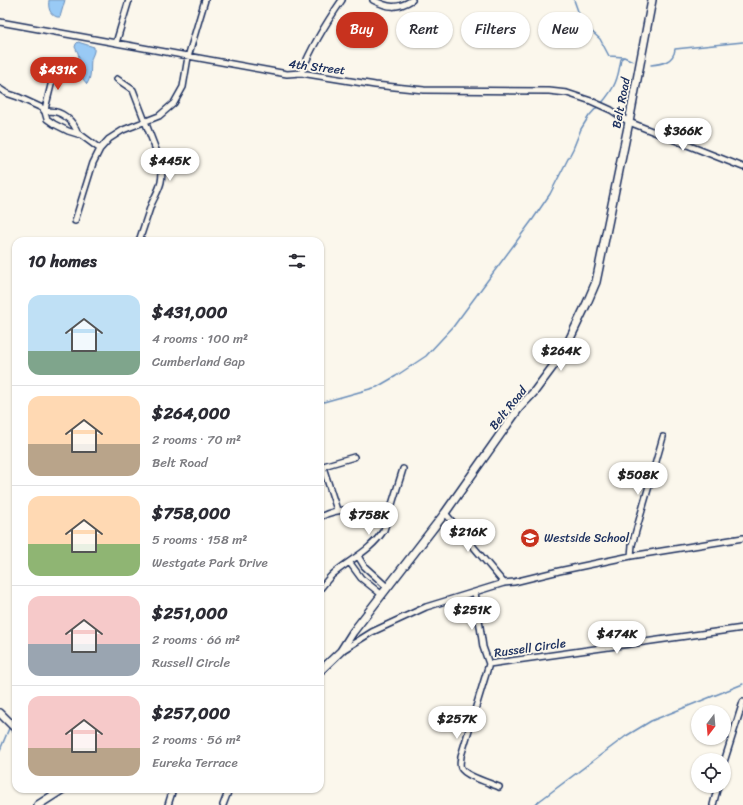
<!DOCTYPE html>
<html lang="en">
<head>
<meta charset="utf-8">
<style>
	:root { --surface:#fff; --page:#f2f2f3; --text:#2b2b33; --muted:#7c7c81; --line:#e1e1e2; --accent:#c8321e }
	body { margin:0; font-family:Sriracha,sans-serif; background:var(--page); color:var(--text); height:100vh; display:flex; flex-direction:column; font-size:15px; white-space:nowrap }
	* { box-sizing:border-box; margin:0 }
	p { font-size:13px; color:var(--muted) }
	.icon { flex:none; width:22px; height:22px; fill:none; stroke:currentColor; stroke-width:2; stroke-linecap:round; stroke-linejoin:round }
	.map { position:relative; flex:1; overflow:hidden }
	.sheet { position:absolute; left:12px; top:237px; width:312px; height:556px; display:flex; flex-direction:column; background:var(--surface); border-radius:12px; box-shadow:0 1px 3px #0004 }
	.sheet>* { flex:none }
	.hud { position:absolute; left:336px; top:12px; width:347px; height:36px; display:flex; gap:8px }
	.needle { width:26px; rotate:196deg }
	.tools { position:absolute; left:691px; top:705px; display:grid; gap:8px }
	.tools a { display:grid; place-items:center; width:40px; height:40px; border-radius:50%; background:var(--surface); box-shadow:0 1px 3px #0004; font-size:20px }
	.price { position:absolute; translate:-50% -34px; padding:0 9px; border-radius:14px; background:#fff; color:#222; font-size:13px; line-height:26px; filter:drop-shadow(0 1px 2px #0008) }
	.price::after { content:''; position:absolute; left:50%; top:24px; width:12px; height:9px; margin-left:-6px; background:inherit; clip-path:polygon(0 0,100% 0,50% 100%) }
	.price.selected { background:var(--accent); color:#fff }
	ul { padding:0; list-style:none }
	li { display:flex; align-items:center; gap:12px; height:100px; padding:0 16px }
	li+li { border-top:1px solid var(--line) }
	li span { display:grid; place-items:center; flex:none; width:112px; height:80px; border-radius:12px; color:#555 }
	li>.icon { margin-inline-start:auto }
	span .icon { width:48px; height:48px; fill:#fffc; stroke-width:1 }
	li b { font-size:17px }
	h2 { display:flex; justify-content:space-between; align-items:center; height:48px; padding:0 16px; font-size:17px }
	.chip { padding:0 14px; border-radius:18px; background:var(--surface); box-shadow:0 1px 3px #0004; font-size:14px; line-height:36px }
	.chip.selected { background:var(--accent); color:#fff }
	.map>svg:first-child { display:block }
	.water { fill:#99caf5; stroke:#678cb9 }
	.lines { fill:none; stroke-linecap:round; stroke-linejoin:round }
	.stream { stroke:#678cb9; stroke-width:1.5 }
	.street-casing { stroke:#1b2f5e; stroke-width:8 }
	.secondary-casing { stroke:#1b2f5e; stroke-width:10 }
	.street { stroke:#fbf7ec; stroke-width:5 }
	.secondary { stroke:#fbf7ec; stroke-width:7 }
	.labels { text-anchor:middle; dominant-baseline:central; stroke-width:3.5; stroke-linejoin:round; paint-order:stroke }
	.street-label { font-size:12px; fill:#1b2f5e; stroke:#fbf7ec }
	.poi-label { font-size:12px; fill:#1b2f5e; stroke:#fbf7ec; text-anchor:start }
</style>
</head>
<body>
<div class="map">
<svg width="743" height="805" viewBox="0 0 743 805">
	<rect width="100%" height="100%" fill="#fbf7ec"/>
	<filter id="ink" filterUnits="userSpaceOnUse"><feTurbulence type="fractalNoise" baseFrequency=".025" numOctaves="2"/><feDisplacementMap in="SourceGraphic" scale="8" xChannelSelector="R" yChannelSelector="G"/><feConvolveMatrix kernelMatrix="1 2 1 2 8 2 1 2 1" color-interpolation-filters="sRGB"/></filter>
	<g filter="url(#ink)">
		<!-- water -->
		<path class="water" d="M49,0H65L60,17H57C49,14 48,7 49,0Z
			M78,42L94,47C95,53 92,55 91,60C90,68 92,76 87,84L83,79L78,53L75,47L76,44Z"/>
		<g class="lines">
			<!-- stream -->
			<path class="stream" d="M574,0L579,14L590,30L600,39L609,56L624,57L633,61
				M651,65C661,64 674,62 675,49L743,42
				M601,104C615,88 618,79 621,59L624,57
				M320,403L377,387L396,376L426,356L453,327L533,219L550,194L573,149L581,129L589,116L598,106
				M12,722L16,713
				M0,750L10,726
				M534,805L626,736L651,721L743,684"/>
			<!-- street casing -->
			<g class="street-casing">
				<path id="street" d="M373,0C388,8 398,9 412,0
					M0,22L287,74L301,73L375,85L424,90L549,91L567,93L591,101L611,110L629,122L743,167
					M116,43L129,0
					M301,73C312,46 326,23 342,0
					M117,79L133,90L161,163C164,183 159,188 151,205C147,217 143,229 139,241
					M0,89L6,93L18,97L42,108L45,112L47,119L54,124L68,131L81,135L100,149
					M45,112C60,108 74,121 78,134
					M45,112L46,105L55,69
					M75,221L93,163L100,149L109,139L123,130L159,116L174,103L183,87L188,57L205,0
					M320,467L354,457
					M323,467L337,510
					M445,513L504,583
					M320,517C344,505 363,510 388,518
					M358,556L364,566L387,587
					M631,556L632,545L663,437
					M350,563L361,578L381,594
					M320,589C324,584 328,579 332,575C350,559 370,552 384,530L403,469
					M475,592L483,647L489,664
					M343,650L372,632L426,607L504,583L514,582L559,571L631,556L743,538
					M489,664L743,628
					M489,664L461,756C461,760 459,765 461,768C465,776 490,783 499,787
					M724,762L743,702
					M168,805L173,789
					M223,805L228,792
					M713,805L718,786"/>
			</g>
			<!-- secondary casing -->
			<g class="secondary-casing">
				<path id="secondary" d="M320,671L341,651L353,632L445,513L519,408L534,392L563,353L587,303L596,282L629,122L652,0
					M0,713L16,729
					M38,805L63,789"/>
			</g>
			<!-- street -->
			<use href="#street" class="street"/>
			<!-- secondary -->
			<use href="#secondary" class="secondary"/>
		</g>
	</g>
	<!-- icons -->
	<defs>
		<g id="school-disc" transform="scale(1)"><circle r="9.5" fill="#c8321e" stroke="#fbf7ec"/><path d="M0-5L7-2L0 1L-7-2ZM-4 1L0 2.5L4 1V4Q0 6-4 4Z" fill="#fff"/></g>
	</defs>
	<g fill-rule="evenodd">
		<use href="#school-disc" x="530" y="538"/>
	</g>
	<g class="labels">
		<!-- street labels -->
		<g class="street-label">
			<text transform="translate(317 67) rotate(7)">4th Street</text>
			<text transform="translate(621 103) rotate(-79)">Belt Road</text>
			<text transform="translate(508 408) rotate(-51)">Belt Road</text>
			<text transform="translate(530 648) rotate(-8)">Russell Circle</text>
		</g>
		<!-- poi labels -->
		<g class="poi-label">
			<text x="544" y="538">Westside School</text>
		</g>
	</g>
</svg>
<div class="tools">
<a><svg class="needle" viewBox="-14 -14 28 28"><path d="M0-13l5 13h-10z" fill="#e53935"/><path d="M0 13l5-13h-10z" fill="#7c7c81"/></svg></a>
<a><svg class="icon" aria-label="locate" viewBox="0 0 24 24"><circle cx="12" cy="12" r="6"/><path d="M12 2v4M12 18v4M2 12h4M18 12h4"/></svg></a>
</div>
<b class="price selected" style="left:58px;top:91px">$431K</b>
<b class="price" style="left:683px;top:152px">$366K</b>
<b class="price" style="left:170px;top:182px">$445K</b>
<b class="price" style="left:561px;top:372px">$264K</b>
<b class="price" style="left:638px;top:496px">$508K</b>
<b class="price" style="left:369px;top:536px">$758K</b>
<b class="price" style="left:468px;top:553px">$216K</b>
<b class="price" style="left:472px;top:631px">$251K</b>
<b class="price" style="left:617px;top:655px">$474K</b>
<b class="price" style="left:457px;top:740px">$257K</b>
<div class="hud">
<a class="chip selected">Buy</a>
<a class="chip">Rent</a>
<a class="chip">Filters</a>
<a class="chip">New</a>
</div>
<section class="sheet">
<h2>10 homes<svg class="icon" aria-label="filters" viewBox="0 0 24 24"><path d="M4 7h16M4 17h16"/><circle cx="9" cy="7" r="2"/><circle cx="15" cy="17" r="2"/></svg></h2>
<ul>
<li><span style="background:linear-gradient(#bfe0f5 70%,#7fa58c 0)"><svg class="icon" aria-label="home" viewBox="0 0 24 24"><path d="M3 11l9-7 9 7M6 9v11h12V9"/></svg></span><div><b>$431,000</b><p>4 rooms · 100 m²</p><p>Cumberland Gap</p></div></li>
<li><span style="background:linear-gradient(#ffd9b3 60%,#b9a48a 0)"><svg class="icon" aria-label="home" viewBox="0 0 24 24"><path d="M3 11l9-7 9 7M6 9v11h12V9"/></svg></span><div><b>$264,000</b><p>2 rooms · 70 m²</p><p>Belt Road</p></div></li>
<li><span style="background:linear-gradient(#ffd9b3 60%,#8fb573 0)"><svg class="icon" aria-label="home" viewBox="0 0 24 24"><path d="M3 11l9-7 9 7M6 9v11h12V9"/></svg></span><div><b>$758,000</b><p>5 rooms · 158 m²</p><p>Westgate Park Drive</p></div></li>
<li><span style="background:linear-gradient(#f6c9c9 60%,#9aa5b1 0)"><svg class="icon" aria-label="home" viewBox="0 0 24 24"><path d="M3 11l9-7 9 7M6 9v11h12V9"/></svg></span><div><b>$251,000</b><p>2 rooms · 66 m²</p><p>Russell Circle</p></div></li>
<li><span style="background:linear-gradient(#f6c9c9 65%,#b9a48a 0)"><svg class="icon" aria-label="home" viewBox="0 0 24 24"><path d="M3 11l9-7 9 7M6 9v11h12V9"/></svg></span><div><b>$257,000</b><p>2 rooms · 56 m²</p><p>Eureka Terrace</p></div></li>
</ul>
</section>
</div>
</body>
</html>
